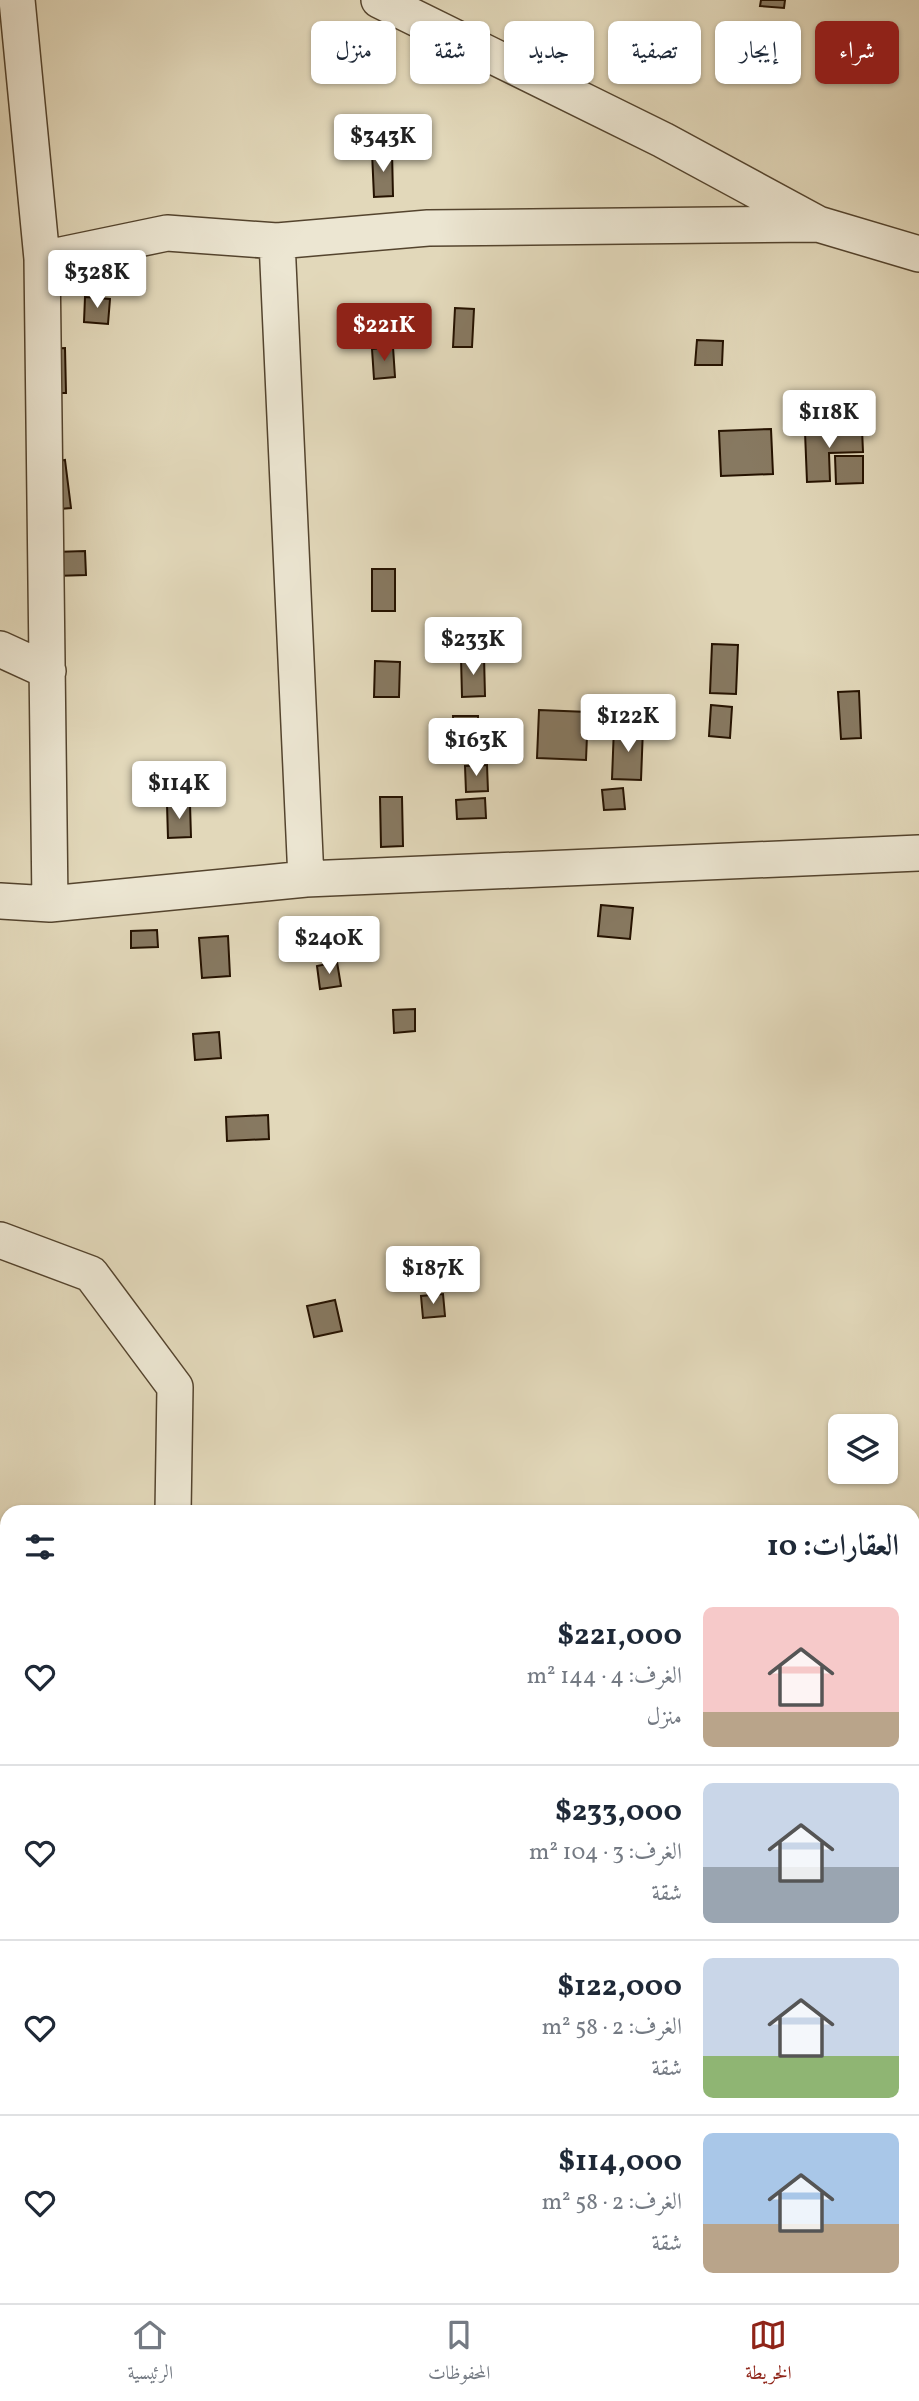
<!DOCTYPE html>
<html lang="ar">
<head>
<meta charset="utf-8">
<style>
	:root { --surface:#fff; --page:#f2f2f3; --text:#1f2937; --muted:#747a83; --line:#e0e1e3; --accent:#8f2418 }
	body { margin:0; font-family:Vollkorn,Amiri,serif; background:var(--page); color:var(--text); direction:rtl; height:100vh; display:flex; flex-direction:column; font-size:26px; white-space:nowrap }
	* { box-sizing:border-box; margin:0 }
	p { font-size:23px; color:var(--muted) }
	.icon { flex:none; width:38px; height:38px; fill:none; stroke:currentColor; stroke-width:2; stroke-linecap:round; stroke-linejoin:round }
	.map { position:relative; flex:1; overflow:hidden; direction:ltr }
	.side { position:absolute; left:0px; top:1505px; width:920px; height:798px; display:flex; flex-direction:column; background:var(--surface); border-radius:21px 21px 0 0; box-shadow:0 2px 5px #0004; direction:rtl }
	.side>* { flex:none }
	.hud { position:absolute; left:21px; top:21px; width:878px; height:63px; direction:rtl; display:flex; gap:14px }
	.buttons { position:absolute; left:828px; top:1414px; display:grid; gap:14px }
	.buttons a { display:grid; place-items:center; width:70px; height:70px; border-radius:10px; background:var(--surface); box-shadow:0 2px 5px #0004; font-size:35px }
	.price { position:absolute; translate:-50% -60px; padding:0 16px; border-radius:7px; background:#fff; color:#222; font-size:23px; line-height:46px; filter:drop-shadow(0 2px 4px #0008) }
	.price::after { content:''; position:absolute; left:50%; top:42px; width:21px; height:16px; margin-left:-10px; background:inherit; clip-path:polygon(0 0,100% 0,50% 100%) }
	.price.selected { background:var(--accent); color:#fff }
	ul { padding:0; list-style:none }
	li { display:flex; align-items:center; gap:21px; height:175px; padding:0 21px }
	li+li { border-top:2px solid var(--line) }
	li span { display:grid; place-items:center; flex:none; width:196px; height:140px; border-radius:10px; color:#555 }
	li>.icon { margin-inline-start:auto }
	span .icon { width:84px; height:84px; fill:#fffc; stroke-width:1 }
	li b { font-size:30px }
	h2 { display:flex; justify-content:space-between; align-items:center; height:84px; padding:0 21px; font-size:30px }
	.pill { padding:0 24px; border-radius:10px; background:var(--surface); box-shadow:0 2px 5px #0004; font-size:24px; line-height:63px }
	.pill.selected { background:var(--accent); color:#fff }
	.menu { display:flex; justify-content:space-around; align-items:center; height:98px; border-top:2px solid var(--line); background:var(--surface); font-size:19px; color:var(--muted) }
	.menu a { display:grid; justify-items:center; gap:4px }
	.menu .selected { color:var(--accent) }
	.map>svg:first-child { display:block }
	.building { fill:#877961; stroke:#251200; stroke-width:2 }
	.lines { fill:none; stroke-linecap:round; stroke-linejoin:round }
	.street-casing { stroke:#54442e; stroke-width:38 }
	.street { stroke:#ece6d2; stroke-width:35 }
</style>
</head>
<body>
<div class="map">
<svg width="919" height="2303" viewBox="0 0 919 2303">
	<rect width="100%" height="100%" fill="#e2d8ba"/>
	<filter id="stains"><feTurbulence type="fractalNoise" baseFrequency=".00286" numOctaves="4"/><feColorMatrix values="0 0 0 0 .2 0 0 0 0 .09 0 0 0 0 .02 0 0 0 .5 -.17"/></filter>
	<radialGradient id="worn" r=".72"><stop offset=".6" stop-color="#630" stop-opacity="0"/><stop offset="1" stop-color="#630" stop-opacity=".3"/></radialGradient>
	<!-- building -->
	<path class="building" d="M761,0H785L784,8L760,6Z
		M392,151L393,196L374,197L372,152Z
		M85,297L110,299L108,324L84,322Z
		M455,308L474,309L472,347H453Z
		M697,340L723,341L722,365H695Z
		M393,347L395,377L374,379L372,349Z
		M65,348L66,393H44L42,349Z
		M771,429L773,474L721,476L719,431Z
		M862,429L863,452L829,453L830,481L807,482L805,432Z
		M835,456H863V483L836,484Z
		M65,460L71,508L48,510L43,463Z
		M85,551L86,575L55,576L54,552Z
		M372,569H395V611H372Z
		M712,644L738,645L736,694L710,693Z
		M484,656L485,696L462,697L461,657Z
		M375,661L400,662L399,697H374Z
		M859,691L861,738L841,739L838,692Z
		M711,705L732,707L730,738L709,736Z
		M539,710L588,712L586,760L537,758Z
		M453,716H478V745H454Z
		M614,727L643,728L641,780L612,779Z
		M487,765L488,791L466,792L465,766Z
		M623,788L625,809L604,810L602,790Z
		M380,797H402L403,846L381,847Z
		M485,798L486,818L457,819L456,800Z
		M167,804H190L191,837L168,838Z
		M601,905L633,908L630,939L598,936Z
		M157,930L158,947L131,948V931Z
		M228,936L230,976L202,978L199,938Z
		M337,962L341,986L320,989L317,966Z
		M415,1009V1031L394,1033L393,1010Z
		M219,1032L221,1058L195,1060L193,1034Z
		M268,1115L269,1139L227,1141L226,1117Z
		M443,1294L445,1316L423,1318L421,1296Z
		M335,1300L342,1331L314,1337L307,1306Z"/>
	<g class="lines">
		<!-- street casing -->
		<g class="street-casing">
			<path id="street" d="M17,0L42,259L50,904
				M379,0L663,140L818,224L919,254
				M277,241L306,879
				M42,259L167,233L277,241L428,228L818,224
				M0,649L48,671
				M0,901L50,904L306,879L919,853
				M0,1240L91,1274L175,1387L173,1512
				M0,1638L7,1651
				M0,1720L7,1721
				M0,1984H7
				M0,2292H7
				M266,2296L330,2303
				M436,2296V2303
				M517,2303H531"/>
		</g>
		<!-- street -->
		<use href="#street" class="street"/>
	</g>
	<rect width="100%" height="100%" filter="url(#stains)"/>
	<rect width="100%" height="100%" fill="url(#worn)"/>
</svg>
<div class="buttons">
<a><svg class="icon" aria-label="layers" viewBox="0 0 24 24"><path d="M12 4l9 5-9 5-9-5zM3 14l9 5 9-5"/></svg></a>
</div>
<b class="price" style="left:383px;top:174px">$343K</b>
<b class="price" style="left:97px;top:310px">$328K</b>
<b class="price selected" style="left:384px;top:363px">$221K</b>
<b class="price" style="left:829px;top:450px">$118K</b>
<b class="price" style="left:473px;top:677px">$233K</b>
<b class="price" style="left:628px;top:754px">$122K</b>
<b class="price" style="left:476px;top:778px">$163K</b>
<b class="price" style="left:179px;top:821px">$114K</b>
<b class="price" style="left:329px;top:976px">$240K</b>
<b class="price" style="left:433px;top:1306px">$187K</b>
<div class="hud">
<a class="pill selected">شراء</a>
<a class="pill">إيجار</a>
<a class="pill">تصفية</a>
<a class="pill">جديد</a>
<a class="pill">شقة</a>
<a class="pill">منزل</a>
</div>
<section class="side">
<h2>العقارات: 10<svg class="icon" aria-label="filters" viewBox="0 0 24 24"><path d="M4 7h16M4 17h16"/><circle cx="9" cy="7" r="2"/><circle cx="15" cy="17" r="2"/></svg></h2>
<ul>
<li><span style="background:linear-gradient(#f6c9c9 75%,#b9a48a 0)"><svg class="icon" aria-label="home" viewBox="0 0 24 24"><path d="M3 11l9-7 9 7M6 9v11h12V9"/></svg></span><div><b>$221,000</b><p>الغرف: 4 · 144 m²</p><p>منزل</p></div><svg class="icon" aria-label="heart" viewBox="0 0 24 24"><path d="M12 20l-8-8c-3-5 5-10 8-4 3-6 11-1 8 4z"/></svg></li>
<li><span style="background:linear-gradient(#c9d6e8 60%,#9aa5b1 0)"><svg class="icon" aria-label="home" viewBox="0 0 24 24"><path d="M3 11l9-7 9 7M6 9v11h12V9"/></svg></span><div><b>$233,000</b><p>الغرف: 3 · 104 m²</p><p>شقة</p></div><svg class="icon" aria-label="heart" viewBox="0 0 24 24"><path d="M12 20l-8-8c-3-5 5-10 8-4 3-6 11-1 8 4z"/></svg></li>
<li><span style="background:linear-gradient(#c9d6e8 70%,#8fb573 0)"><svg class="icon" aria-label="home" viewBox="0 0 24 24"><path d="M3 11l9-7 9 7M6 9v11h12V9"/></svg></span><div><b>$122,000</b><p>الغرف: 2 · 58 m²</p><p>شقة</p></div><svg class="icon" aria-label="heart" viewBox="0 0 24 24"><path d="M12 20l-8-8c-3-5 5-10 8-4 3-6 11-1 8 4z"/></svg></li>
<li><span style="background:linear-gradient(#a9c7e8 65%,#b9a48a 0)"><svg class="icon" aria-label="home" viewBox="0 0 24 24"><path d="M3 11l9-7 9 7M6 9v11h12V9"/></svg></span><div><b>$114,000</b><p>الغرف: 2 · 58 m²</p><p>شقة</p></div><svg class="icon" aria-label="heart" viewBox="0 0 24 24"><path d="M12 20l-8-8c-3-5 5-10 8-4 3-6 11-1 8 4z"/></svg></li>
</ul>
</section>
</div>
<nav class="menu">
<a class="selected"><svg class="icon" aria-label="map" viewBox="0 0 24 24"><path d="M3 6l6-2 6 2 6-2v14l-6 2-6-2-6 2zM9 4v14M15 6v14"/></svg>الخريطة</a>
<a><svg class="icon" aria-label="saved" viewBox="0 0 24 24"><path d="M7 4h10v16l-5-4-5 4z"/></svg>المحفوظات</a>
<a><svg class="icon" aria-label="home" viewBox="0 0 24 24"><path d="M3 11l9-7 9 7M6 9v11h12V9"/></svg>الرئيسية</a>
</nav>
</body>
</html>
